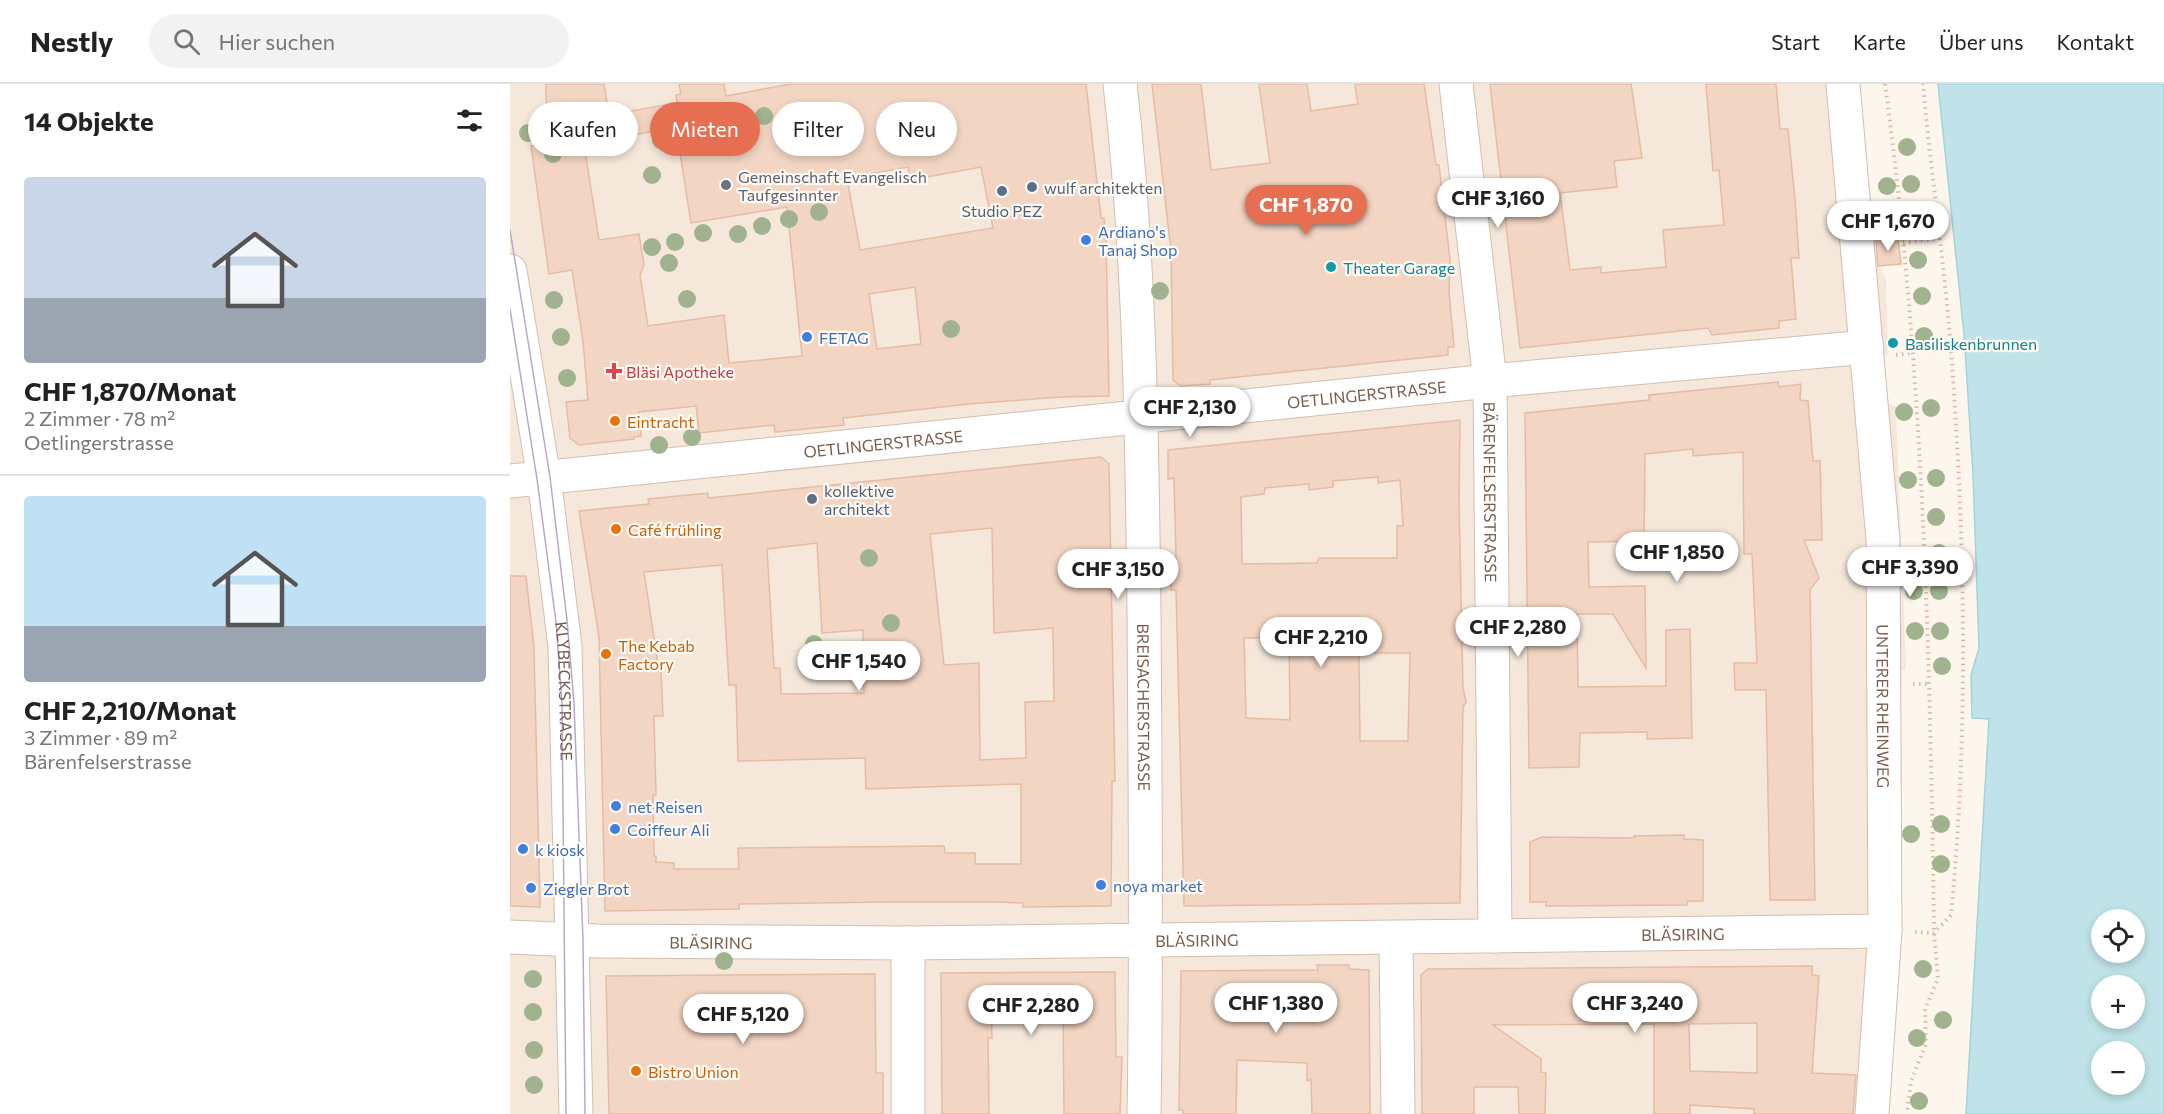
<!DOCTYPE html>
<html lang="de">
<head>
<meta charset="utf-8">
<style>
	:root { --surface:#fff; --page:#f2f2f2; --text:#222; --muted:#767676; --line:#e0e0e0; --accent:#e76f51 }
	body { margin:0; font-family:Commissioner,sans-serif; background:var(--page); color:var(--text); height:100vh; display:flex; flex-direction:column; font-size:22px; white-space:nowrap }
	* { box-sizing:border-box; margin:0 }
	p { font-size:20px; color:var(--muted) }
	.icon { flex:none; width:33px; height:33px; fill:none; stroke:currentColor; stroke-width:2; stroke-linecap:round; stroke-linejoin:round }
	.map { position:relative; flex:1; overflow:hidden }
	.side { display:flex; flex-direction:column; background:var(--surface); width:510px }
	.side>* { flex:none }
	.top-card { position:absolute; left:18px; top:18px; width:570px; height:54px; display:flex; gap:12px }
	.tools { position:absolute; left:1581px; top:825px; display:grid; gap:12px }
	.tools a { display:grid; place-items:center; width:54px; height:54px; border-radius:50%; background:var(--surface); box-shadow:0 3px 9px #0003; font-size:30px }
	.price { position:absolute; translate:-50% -51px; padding:0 14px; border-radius:21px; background:#fff; color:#222; font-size:20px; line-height:39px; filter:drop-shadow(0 2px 3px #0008) }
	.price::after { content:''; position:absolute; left:50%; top:36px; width:18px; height:14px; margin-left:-9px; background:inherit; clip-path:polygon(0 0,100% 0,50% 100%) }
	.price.current { background:var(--accent); color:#fff }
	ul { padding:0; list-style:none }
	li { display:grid; align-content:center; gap:12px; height:318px; padding:0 24px }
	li+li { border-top:2px solid var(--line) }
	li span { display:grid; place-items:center; height:186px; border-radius:6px; color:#555 }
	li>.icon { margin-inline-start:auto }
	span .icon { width:108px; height:108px; fill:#fffc; stroke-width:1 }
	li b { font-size:26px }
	h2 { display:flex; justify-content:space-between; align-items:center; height:72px; padding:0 24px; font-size:26px }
	.chip { padding:0 21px; border-radius:27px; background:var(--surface); box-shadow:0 3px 9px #0003; font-size:21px; line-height:54px }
	.chip.current { background:var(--accent); color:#fff }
	header { display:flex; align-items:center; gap:36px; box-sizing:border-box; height:84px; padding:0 30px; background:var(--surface); border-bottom:2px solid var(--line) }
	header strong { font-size:28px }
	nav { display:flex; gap:33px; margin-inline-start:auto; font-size:21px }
	.search { width:420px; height:54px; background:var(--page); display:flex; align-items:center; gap:15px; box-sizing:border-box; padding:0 21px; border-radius:33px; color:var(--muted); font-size:22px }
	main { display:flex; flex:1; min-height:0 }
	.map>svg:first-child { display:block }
	.residential { fill:#f5e8da }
	.water { fill:#bfe3e8; stroke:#a5d3da; stroke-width:1.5; fill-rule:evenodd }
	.building { fill:#f3d5c3; stroke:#e6bba3; stroke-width:1.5; fill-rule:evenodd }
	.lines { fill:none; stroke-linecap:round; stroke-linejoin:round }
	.minor-casing { stroke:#d1beb0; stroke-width:35 }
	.path { stroke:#d9b8a5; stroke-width:4; stroke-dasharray:1.5 4.5; stroke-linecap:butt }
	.minor { stroke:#fff; stroke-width:33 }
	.tram { stroke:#b9a8c9; stroke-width:1.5 }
	.tree { fill:#a0b28e }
	.worship-dot { fill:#6b7280; stroke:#fffaf3; stroke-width:2 }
	.service-dot { fill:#5c6f8a; stroke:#fffaf3; stroke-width:2 }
	.shop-dot { fill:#3f7fe0; stroke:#fffaf3; stroke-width:2 }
	.culture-dot { fill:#0f9aa8; stroke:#fffaf3; stroke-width:2 }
	.health-dot { fill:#e0444e; stroke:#fffaf3; stroke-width:2 }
	.food-dot { fill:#e8710a; stroke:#fffaf3; stroke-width:2 }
	.labels { text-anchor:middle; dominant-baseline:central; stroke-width:4.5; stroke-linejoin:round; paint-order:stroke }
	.worship-label { font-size:16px; fill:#5b616d; stroke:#fffaf3; text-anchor:start }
	.service-label { font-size:16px; fill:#4e5e75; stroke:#fffaf3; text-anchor:start }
	.shop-label { font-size:16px; fill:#366cbe; stroke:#fffaf3; text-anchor:start }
	.culture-label { font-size:16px; fill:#0d838f; stroke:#fffaf3; text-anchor:start }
	.health-label { font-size:16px; fill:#be3a42; stroke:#fffaf3; text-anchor:start }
	.street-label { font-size:16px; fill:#7a5c4d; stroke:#fffaf3 }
	.food-label { font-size:16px; fill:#c56008; stroke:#fffaf3; text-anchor:start }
</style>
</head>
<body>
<header>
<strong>Nestly</strong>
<div class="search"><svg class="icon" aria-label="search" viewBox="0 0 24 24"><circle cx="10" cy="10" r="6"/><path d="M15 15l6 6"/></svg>Hier suchen</div>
<nav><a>Start</a><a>Karte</a><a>Über uns</a><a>Kontakt</a></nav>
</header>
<main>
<section class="side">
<h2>14 Objekte<svg class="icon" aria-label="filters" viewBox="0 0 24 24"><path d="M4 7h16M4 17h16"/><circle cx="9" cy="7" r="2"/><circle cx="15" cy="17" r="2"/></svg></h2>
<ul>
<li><span style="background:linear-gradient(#c9d6e8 65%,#9aa5b1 0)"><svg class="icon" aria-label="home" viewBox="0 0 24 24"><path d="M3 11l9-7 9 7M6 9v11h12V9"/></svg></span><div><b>CHF 1,870/Monat</b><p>2 Zimmer · 78 m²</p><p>Oetlingerstrasse</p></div></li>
<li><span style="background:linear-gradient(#bfe0f5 70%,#9aa5b1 0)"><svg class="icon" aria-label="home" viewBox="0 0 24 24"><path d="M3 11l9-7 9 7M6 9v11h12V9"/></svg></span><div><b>CHF 2,210/Monat</b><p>3 Zimmer · 89 m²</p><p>Bärenfelserstrasse</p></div></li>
</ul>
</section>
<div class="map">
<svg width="1654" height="1030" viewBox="0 0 1654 1030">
	<rect width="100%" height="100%" fill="#fdf6ec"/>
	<!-- residential -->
	<path class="residential" d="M0,0H1345L1368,179L1376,195L1378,270L1372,275L1376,319L1386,323L1396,584L1388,589L1383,832L1356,881L1345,1030H0Z"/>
	<!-- water -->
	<path class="water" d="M1428,0H1654V1030H1456L1479,635L1462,634L1461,591L1469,564L1463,390L1454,250ZM1592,836H1624V868H1592ZM1592,902H1624V934H1592ZM1592,968H1624V1000H1592Z"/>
	<!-- building -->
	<path class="building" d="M36,0H94L99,31L167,19L166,11L171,10L169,0H214L216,12L281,0H576L591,134H594L596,153L599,312L550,313L459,320L333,334L334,341L265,348L264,341L189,349L186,322L129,328L131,352L124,353V355L69,361L60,354L56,318L78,316L73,257L62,186L39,190L21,62L43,59L36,15ZM166,43L181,139L277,123L292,272L219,279L214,231L138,242L130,192L134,180L129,150L89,156L74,60ZM398,83L400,96L471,83L483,144L350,166L337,94ZM405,203L411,260L367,265L359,210Z
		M642,0H691L701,86L760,79L749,0H797L801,27L848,20L845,0H914L926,81H929L940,176L939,208L944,263H938V271L700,296V300L671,302L663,296L661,167Z
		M980,0H1121L1132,74L1104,77L1107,103L1050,109L1060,186L1091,183V189L1156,183L1153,146L1214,141L1209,86L1203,87L1196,0H1266L1270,45H1278L1285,116L1289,174H1281L1286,235L1269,237V244L1202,251L1198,244L1010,264Z
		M1388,154L1391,180L1368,182L1366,156Z
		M1268,298L1269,303L1291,300L1290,316L1298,317L1303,377H1310L1312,456H1294L1309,494L1300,506L1305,816H1260L1256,606H1225L1224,579H1247L1242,470H1234L1233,368L1183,372V365L1135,370L1134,457L1078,458L1079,503L1135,502L1136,584L1103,530H1067L1068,603L1156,602V546L1180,545L1182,654L1137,655V648L1070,649L1069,683L1019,684L1015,329L1139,316V311Z
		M950,336L949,418L953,604L956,618L953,623L950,819L674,822L666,506H661V474H666L664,394L658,395V366ZM868,393V399L890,396L893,442H887V474H809L807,479L732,480L731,413L754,410L755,404L799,400V406L823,403V397ZM779,553L780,636L736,634L734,554ZM849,569H900L898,657H850Z
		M591,373L599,380L605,697H602L601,822L513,823V819L483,818H376L229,820V825L95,827L89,553L69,427L139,420L138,415L198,409V414ZM482,444L484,549L543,544L544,617L515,618L516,674L470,676L469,579L434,581L420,450ZM307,459L312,549L353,546L354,609L271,610L270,584H264L257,465ZM212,481L219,601H226L228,677L355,674L356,705L511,700V780H465V769H435L434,762L228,764L229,785H164V779L146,778V772H144L143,711H146L144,632H153L151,587H149L134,488Z
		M0,492H16L24,564L30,823L0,822Z
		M1174,751V755L1193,756V817H1178L1177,821L1036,822V818H1020V758L1032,753L1124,754V752Z
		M807,881H839V885L859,886L860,1030H802L801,996L797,997V979L727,976L726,1030H673V1026H669L671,887L808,886Z
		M1302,882V891L1309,892L1302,989L1346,991L1343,1030H1244V1025L1180,1021V1030H1144V940L983,941L1031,975V988L1036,989L1035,1030H1009L1008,1003H964V1030H912L911,891L918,885ZM1247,939V989L1180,987L1179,940Z
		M605,888L606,973H612L610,1030H554L553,923L481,924L482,954H478L479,1030H432L431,889Z
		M365,890L366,989H373V1030H99L96,892Z"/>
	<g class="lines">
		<!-- minor casing -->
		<g class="minor-casing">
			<g id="minor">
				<path id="s1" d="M610,0C630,175 632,352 634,528C635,695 637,862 634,1030"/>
				<path id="s2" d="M946,0L980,297L985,852"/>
				<path id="s3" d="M1333,0L1373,456L1375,847L1362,1030"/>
				<path id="s4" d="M0,187L34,394L55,562L66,1030"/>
				<path id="s5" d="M0,397L980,297L1357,263"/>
				<path id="s6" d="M0,853L88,857L398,859L1375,847"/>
				<path d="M886,854L888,1030"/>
				<path d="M398,859V1030"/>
			</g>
		</g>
		<!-- path -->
		<path class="path" d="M1375,0C1413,281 1420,565 1424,849L1428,895L1415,925L1416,960L1401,997L1397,1030
			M1393,159L1430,154
			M1386,271L1403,269
			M1403,600H1420
			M1405,848L1424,849L1441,831C1459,644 1455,454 1441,266C1434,177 1421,89 1413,0"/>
		<!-- minor -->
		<use href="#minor" class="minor"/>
		<!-- tram -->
		<path class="tram" d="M0,146L40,393L57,536L64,619L73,856L75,1030
			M0,225L27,395L46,538L52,619L56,1030"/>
	</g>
	<!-- trees -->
	<g class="tree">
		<circle cx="254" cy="32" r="9"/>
		<circle cx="281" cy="33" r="9"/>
		<circle cx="204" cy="48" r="9"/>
		<circle cx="18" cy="49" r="9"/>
		<circle cx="151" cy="56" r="9"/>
		<circle cx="1397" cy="63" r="9"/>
		<circle cx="43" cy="70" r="9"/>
		<circle cx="142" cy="91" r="9"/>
		<circle cx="1401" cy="100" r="9"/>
		<circle cx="1377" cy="102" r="9"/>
		<circle cx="309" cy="128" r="9"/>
		<circle cx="279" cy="135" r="9"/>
		<circle cx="1404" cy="136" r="9"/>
		<circle cx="252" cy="142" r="9"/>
		<circle cx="193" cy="149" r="9"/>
		<circle cx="228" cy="150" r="9"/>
		<circle cx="165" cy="158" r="9"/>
		<circle cx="142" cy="163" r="9"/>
		<circle cx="1408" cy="176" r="9"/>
		<circle cx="159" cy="179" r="9"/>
		<circle cx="650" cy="207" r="9"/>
		<circle cx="1412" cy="212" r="9"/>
		<circle cx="177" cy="215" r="9"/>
		<circle cx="44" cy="216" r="9"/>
		<circle cx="441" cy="245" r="9"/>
		<circle cx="1414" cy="252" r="9"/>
		<circle cx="51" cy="253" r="9"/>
		<circle cx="57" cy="294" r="9"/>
		<circle cx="1421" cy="324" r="9"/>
		<circle cx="1394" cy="328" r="9"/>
		<circle cx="182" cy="353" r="9"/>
		<circle cx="149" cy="361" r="9"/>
		<circle cx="1426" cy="394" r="9"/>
		<circle cx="1398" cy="396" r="9"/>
		<circle cx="1426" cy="433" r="9"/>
		<circle cx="1429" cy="469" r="9"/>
		<circle cx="359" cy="474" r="9"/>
		<circle cx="1404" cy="507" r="9"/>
		<circle cx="1429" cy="507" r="9"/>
		<circle cx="381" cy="539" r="9"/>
		<circle cx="1405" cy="547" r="9"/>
		<circle cx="1430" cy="547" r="9"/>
		<circle cx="304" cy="560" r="9"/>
		<circle cx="1432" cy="582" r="9"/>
		<circle cx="1431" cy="740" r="9"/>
		<circle cx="1401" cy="750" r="9"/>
		<circle cx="1431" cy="780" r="9"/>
		<circle cx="214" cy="877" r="9"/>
		<circle cx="1413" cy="885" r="9"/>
		<circle cx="23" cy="895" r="9"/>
		<circle cx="23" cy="928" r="9"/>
		<circle cx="1433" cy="936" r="9"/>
		<circle cx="1407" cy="954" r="9"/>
		<circle cx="24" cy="966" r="9"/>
		<circle cx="24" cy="1001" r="9"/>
		<circle cx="1409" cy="1017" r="9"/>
	</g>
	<!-- markers -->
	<circle class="worship-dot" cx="216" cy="101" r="6"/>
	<g class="service-dot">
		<circle cx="522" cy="103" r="6"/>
		<circle cx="492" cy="107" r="6"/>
		<circle cx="302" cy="415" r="6"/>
	</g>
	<g class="shop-dot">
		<circle cx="576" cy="156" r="6"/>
		<circle cx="297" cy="253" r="6"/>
		<circle cx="106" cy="722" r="6"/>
		<circle cx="105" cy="745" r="6"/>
		<circle cx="13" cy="765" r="6"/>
		<circle cx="591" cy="801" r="6"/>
		<circle cx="21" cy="804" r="6"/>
	</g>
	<g class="culture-dot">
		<circle cx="821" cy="183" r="6"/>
		<circle cx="1383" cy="259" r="6"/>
	</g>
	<path class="health-dot" d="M101 278h6v6h6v6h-6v6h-6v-6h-6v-6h6z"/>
	<g class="food-dot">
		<circle cx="105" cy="337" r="6"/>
		<circle cx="106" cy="445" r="6"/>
		<circle cx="96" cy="570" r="6"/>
		<circle cx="126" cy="987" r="6"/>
	</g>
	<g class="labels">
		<!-- worship labels -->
		<g class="worship-label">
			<text x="228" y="92">Gemeinschaft Evangelisch<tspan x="228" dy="18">Taufgesinnter</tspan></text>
		</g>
		<!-- service labels -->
		<g class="service-label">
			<text x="534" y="103">wulf architekten</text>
			<text x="492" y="126" text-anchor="middle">Studio PEZ</text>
			<text x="314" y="406">kollektive<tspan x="314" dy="18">architekt</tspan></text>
		</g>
		<!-- shop labels -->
		<g class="shop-label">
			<text x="588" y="147">Ardiano's<tspan x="588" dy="18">Tanaj Shop</tspan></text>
			<text x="309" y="253">FETAG</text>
			<text x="118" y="722">net Reisen</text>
			<text x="117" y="745">Coiffeur Ali</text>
			<text x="25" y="765">k kiosk</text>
			<text x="603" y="801">noya market</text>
			<text x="33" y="804">Ziegler Brot</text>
		</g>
		<!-- culture labels -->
		<g class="culture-label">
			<text x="833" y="183">Theater Garage</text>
			<text x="1395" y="259">Basiliskenbrunnen</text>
		</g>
		<!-- health labels -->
		<g class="health-label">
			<text x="116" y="287">Bläsi Apotheke</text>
		</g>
		<!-- street labels -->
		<g class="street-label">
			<text stroke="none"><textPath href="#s5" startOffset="861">OETLINGERSTRASSE</textPath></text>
			<text stroke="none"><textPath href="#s5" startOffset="375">OETLINGERSTRASSE</textPath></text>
			<text stroke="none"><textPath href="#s2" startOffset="410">BÄRENFELSERSTRASSE</textPath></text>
			<text stroke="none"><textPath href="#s4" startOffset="424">KLYBECKSTRASSE</textPath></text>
			<text stroke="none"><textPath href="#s3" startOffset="624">UNTERER RHEINWEG</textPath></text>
			<text stroke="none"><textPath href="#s1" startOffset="624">BREISACHERSTRASSE</textPath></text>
			<text stroke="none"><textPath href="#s6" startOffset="1173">BLÄSIRING</textPath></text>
			<text stroke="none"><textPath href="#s6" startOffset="687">BLÄSIRING</textPath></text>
			<text stroke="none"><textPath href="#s6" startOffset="201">BLÄSIRING</textPath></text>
		</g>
		<!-- food labels -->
		<g class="food-label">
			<text x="117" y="337">Eintracht</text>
			<text x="118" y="445">Café frühling</text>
			<text x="108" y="561">The Kebab<tspan x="108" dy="18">Factory</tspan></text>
			<text x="138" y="987">Bistro Union</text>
		</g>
	</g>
</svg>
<div class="tools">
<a><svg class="icon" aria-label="locate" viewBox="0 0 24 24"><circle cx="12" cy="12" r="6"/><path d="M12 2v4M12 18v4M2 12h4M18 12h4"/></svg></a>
<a>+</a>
<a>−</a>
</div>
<b class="price" style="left:988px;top:145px">CHF 3,160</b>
<b class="price current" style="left:796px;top:152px">CHF 1,870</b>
<b class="price" style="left:1378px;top:168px">CHF 1,670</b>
<b class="price" style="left:680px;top:354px">CHF 2,130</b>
<b class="price" style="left:1167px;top:499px">CHF 1,850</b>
<b class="price" style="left:1400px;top:514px">CHF 3,390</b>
<b class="price" style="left:608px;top:516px">CHF 3,150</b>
<b class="price" style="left:1008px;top:574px">CHF 2,280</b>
<b class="price" style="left:811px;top:584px">CHF 2,210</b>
<b class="price" style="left:349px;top:608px">CHF 1,540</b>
<b class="price" style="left:766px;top:950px">CHF 1,380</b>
<b class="price" style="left:1125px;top:950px">CHF 3,240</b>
<b class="price" style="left:521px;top:952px">CHF 2,280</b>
<b class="price" style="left:233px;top:961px">CHF 5,120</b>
<div class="top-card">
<a class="chip">Kaufen</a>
<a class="chip current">Mieten</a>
<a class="chip">Filter</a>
<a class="chip">Neu</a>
</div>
</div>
</main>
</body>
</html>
